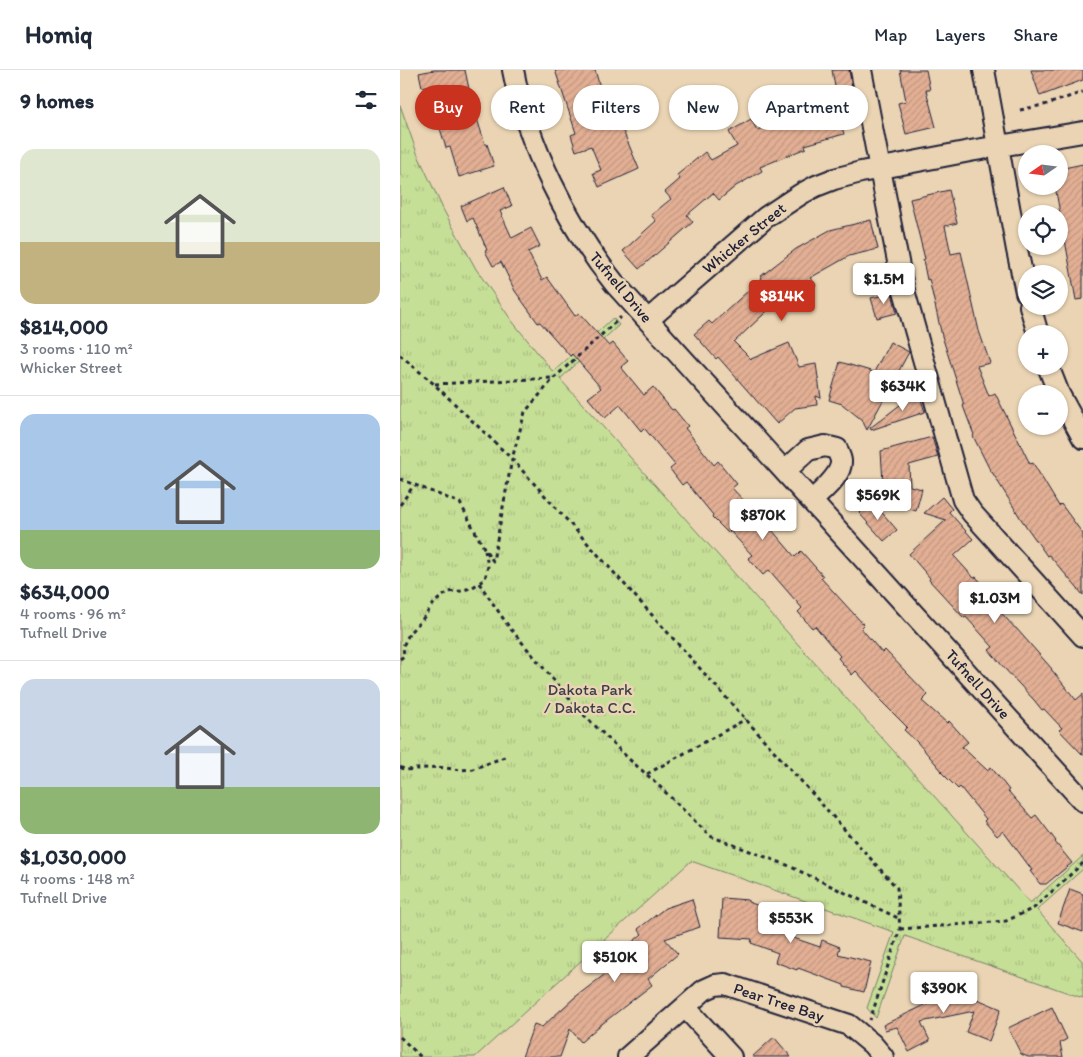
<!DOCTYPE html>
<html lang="en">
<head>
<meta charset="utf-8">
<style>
	:root { --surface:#fff; --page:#f2f2f3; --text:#1f2937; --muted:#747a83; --line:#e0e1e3; --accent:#c8321e }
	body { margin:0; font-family:Itim,sans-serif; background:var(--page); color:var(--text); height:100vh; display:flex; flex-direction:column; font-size:19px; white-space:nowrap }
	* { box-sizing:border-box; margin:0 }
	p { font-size:16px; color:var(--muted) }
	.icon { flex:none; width:28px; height:28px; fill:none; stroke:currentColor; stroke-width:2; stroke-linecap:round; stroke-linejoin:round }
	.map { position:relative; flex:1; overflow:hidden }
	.side { display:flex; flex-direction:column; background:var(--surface); width:400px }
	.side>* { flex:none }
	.guide { position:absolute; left:15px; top:15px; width:475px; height:45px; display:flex; gap:10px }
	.needle { width:32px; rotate:256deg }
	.fabs { position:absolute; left:618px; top:75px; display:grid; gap:10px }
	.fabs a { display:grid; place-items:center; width:50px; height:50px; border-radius:50%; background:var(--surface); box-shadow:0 1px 4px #0004; font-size:25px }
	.price { position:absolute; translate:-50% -42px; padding:0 11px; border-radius:5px; background:#fff; color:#222; font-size:16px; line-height:32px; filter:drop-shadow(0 1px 2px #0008) }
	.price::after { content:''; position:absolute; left:50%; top:30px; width:15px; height:11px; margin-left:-8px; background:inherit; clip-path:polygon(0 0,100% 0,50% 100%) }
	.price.current { background:var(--accent); color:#fff }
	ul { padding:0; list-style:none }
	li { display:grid; align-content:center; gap:10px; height:265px; padding:0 20px }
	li+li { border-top:1px solid var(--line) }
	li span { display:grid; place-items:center; height:155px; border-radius:15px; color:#555 }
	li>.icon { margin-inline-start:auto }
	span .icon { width:90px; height:90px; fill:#fffc; stroke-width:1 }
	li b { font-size:21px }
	h2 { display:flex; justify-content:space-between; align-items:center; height:60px; padding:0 20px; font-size:21px }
	.tag { padding:0 18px; border-radius:22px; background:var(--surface); box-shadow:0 1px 4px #0004; font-size:18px; line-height:45px }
	.tag.current { background:var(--accent); color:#fff }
	header { display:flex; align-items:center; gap:30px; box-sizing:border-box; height:70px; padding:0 25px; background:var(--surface); border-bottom:1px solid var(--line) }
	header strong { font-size:24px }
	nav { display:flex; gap:28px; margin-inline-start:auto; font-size:18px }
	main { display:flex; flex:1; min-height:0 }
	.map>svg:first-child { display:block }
	.grass { fill:url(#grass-tufts); stroke:#748068 }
	.building { fill:url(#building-hatch); stroke:#22223b }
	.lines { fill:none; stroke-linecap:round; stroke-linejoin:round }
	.minor-casing { stroke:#22223b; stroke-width:24 }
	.path { stroke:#22223b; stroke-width:3; stroke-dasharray:4 4; stroke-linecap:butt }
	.minor { stroke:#ead4b3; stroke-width:20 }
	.labels { text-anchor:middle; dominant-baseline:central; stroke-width:5; stroke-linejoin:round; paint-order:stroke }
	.street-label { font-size:16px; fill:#22223b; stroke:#ead4b3 }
	.park-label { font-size:16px; fill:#3b3e49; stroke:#ead4b3 }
</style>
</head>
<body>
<header>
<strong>Homiq</strong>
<nav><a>Map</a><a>Layers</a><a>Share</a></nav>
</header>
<main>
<section class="side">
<h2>9 homes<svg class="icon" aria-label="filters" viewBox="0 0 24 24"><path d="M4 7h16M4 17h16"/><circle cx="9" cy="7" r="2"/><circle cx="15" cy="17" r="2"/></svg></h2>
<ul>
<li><span style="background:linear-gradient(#dfe7d0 60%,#c2b280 0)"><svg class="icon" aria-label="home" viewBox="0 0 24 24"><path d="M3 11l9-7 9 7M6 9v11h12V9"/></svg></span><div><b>$814,000</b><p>3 rooms · 110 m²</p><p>Whicker Street</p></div></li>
<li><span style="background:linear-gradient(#a9c7e8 75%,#8fb573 0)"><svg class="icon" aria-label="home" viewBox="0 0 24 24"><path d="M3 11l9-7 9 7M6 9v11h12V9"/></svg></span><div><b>$634,000</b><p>4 rooms · 96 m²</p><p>Tufnell Drive</p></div></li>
<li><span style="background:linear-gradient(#c9d6e8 70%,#8fb573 0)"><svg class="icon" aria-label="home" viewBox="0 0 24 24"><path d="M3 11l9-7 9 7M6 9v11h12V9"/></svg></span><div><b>$1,030,000</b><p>4 rooms · 148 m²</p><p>Tufnell Drive</p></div></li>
</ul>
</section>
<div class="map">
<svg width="683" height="987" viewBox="0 0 683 987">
	<defs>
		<pattern id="grass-tufts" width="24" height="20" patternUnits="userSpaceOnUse" patternTransform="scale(1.25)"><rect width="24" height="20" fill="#c6df96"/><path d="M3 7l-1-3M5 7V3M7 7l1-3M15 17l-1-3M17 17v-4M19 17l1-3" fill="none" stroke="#aabf82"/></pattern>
		<pattern id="building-hatch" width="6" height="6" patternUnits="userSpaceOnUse" patternTransform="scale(1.25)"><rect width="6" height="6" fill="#e2af94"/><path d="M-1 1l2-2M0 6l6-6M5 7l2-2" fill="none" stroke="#c29680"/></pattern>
	</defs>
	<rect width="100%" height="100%" fill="#ead4b3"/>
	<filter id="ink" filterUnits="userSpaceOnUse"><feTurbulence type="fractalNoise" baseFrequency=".02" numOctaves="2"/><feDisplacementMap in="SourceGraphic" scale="10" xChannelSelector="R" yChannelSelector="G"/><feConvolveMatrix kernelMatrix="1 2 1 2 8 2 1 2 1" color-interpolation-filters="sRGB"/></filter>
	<g filter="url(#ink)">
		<!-- grass -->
		<path class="grass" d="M0,35L17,83L44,141L76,199L112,251L153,302L213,248L219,255L160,309L630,833L683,786V799L637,840L683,892V928L505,866L476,948L467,938L494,862L291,791L75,987H0Z"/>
		<!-- building -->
		<path class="building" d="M34,0H65L72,33L85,74H87L94,96L59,107L50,77L46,78L27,16L22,17L19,3Z
			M155,0H195L204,31L215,27L220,43L216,44L239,99L199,117L193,103L201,100L191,76L176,81L171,65L176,63Z
			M432,0H449L452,17L448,18L457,53L442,57L444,64L405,75L406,78L360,97L362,101L336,116L319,130L313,123L287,145L293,152L239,199L223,181L256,151L251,145L271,129L265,122L280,109L277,105L305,82L311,90L337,76L329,62L351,49L357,60L402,41L403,42L438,33Z
			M500,0H526L530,20H526L536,57L506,64L498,33L506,31Z
			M631,0H683V10L640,26Z
			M683,94V229L676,230L655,116H659V99Z
			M104,117L112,136L100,141L112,168L131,158L140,176L128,182L142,210L147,207L175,246L179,243L209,276L213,273L228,291L221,297L244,325L253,317L272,340L274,339L288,356L285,358L314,395L318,391L337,414L332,418L358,446L362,442L376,457L372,460L395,487L401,481L423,506L421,508L464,555L461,558L482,583L485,580L528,625L522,631L547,653L549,651L568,672L562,677L587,700L591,697L609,720L608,721L632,748L636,745L656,771L655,772L672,793L646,814H640L630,801L632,800L603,761L597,766L584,751L586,749L560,717L558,719L541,702L542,701L517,672L504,660L507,657L480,630L481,629L456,601L452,605L438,588L440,586L415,556L412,558L398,542L402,538L369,500L363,505L348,488L352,485L330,461L328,463L312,447L313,445L286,412L282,415L270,399L275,395L244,358L241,361L220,335L205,348L188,328L201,318L172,284L170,286L140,252L138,253L115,221L101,192L93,196L85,181L87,180L73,148L67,151L61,136Z
			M549,120L557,153L545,156L551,184L561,182L579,261L590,293L577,296L589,326L595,323L630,394L633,393L659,436L661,434L683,464V525L649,485L647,486L621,449L592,402H591L573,366L574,365L563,336L564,335L542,266L529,209L527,210L523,190L525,189L510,129Z
			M471,150L478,179L449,186L410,208L416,215L386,238L379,230L334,272L351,289L389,273L399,297L416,294L421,328L416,326L417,335L395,338L377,354L318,287L316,289L294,264L309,251L312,254L362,208L361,206L396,179L430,160Z
			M492,223L497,243L477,248L471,228Z
			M490,272L509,282L467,360L462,350L442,334L429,330L440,292L474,302Z
			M518,321L525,342L471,360L470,358Z
			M532,367L538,387L509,395L510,416L522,419L516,441L478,429L483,413L481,381Z
			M542,427L552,439L549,442L573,469L554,486L574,508L576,507L591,523L587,527L615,558H616L652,599H651L676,630L683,624V685L659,660L662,658L644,639L642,640L634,630L605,599L589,580L593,577L566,547L564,548L529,510L530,508L509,484L546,450L524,443Z
			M472,431L497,460L484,471L459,443Z
			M670,819L683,824V862L658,853Z
			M322,828L348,830V832L388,846L382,864L420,877L422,870L440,877L438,884L471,892L464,922L444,917V915L398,898L397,900L375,892L378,883L351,873L352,869L320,867Z
			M292,829L300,857L265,869L278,884L248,909L252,915L198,957L181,972L170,959L160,987H122L134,954L142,957L174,928L217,895L212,889L242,864L238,859L265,838Z
			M551,910L554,925L563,923L601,939L589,971L566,962L574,941L521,952L530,971L509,982L497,957L485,960L483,955L523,936L519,917Z
			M652,937L667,969L660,973L663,987H628L621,984L608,958Z
			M374,967L391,987H352Z"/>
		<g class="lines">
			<!-- minor casing -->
			<g class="minor-casing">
				<path id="minor" d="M113,0C127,74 168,156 215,214L683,731
					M461,0L480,99L503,217L563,430L572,443L683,566
					M584,0L617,180L626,222
					M630,236L638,264
					M248,250L366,147L401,124L416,116L434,109L461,102L570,81L683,62
					M648,296L659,324
					M659,324L683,368
					M385,401L408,380L425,376L437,379C438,383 441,388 441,391C442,406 421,421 412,431
					M285,937L331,987
					M228,987L304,920L315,915L325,914L449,955L472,974L483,987"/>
			</g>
			<!-- path -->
			<path class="path" d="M620,40L648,34L683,22
				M0,285L34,314L112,389L497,818L500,859L470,950
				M35,314L153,308
				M0,409L60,433L84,478L93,491L112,389L125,342L154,308L221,247
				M0,435L14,415
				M79,513L109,557L179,640L230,690L254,711L310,766L387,795L500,849
				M0,589L4,586L3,576L10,562L21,551L35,532L48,522L61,521L73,517L85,509L88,496L85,481
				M0,697L6,700L37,697L61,700L73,699L107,686
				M247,704L346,649
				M500,859L606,851L634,838L683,793
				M0,967L21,987"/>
			<!-- minor -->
			<use href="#minor" class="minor"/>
		</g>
	</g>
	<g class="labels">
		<!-- street labels -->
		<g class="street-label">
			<text transform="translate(344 168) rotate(-39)">Whicker Street</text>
			<text transform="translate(221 217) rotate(50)">Tufnell Drive</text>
			<text transform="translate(578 614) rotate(48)">Tufnell Drive</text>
			<text transform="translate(379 932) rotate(18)">Pear Tree Bay</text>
		</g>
		<!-- park labels -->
		<g class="park-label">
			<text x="190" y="619">Dakota Park<tspan x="190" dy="18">/ Dakota C.C.</tspan></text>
		</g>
	</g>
</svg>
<div class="fabs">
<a><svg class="needle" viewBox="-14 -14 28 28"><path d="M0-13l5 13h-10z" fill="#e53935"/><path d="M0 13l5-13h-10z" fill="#747a83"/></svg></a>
<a><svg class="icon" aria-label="locate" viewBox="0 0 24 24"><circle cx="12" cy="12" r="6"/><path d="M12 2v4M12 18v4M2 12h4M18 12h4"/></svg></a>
<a><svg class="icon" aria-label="layers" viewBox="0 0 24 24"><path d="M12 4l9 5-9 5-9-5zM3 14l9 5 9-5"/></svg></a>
<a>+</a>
<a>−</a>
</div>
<b class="price" style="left:484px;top:235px">$1.5M</b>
<b class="price current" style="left:382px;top:252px">$814K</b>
<b class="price" style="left:503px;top:342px">$634K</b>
<b class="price" style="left:478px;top:451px">$569K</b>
<b class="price" style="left:363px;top:471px">$870K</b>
<b class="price" style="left:595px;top:554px">$1.03M</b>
<b class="price" style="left:391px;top:874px">$553K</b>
<b class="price" style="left:215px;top:913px">$510K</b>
<b class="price" style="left:544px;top:944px">$390K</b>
<div class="guide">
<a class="tag current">Buy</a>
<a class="tag">Rent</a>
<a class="tag">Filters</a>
<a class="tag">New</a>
<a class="tag">Apartment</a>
</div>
</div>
</main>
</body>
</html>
